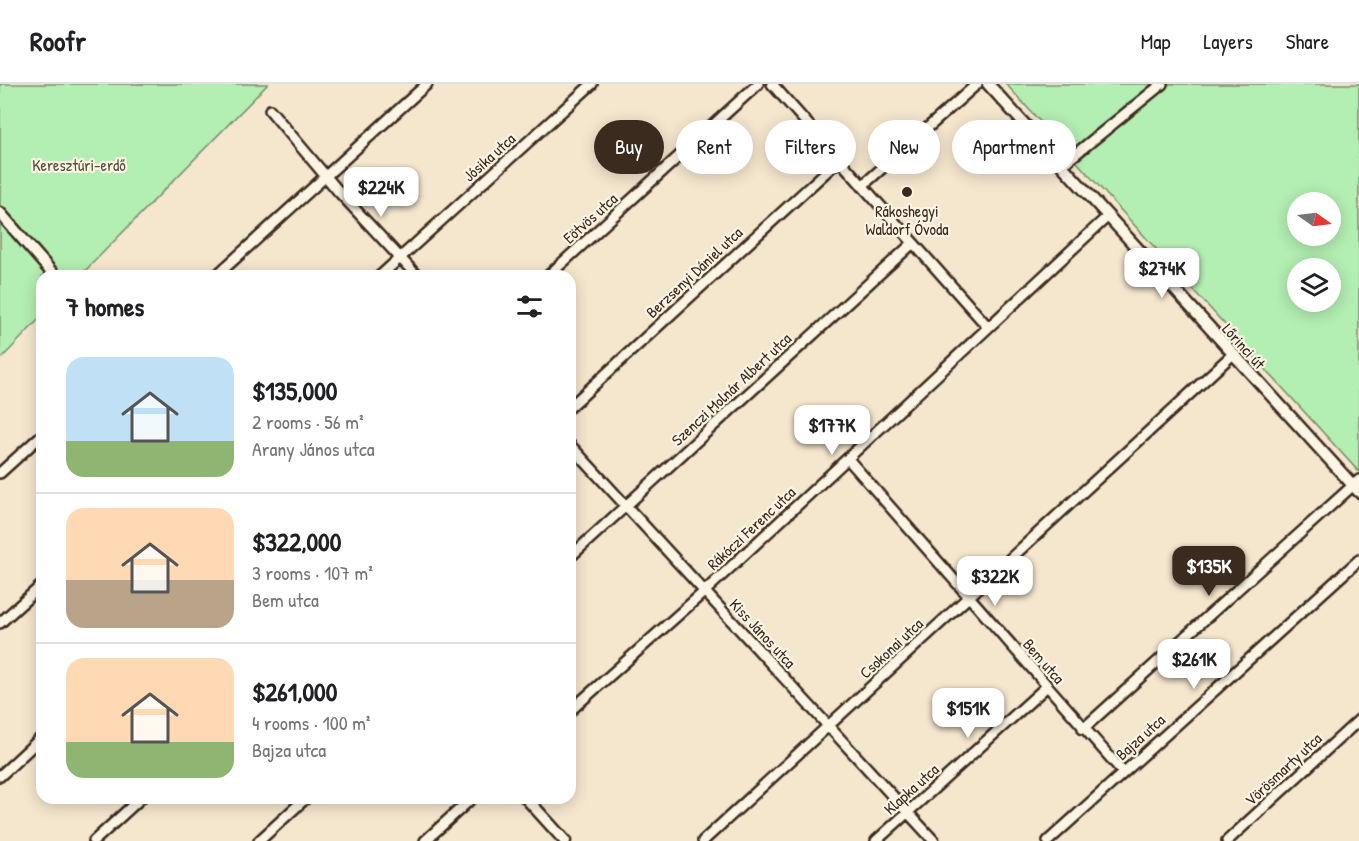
<!DOCTYPE html>
<html lang="en">
<head>
<meta charset="utf-8">
<style>
	:root { --surface:#fff; --page:#f6f6f6; --text:#202124; --muted:#757577; --line:#e0e0e0; --accent:#3b2a1e }
	body { margin:0; font-family:"Patrick Hand",sans-serif; background:var(--page); color:var(--text); height:100vh; display:flex; flex-direction:column; font-size:22px; white-space:nowrap }
	* { box-sizing:border-box; margin:0 }
	p { font-size:20px; color:var(--muted) }
	.icon { flex:none; width:33px; height:33px; fill:none; stroke:currentColor; stroke-width:2; stroke-linecap:round; stroke-linejoin:round }
	.map { position:relative; flex:1; overflow:hidden }
	.details { position:absolute; left:36px; top:186px; width:540px; height:534px; display:flex; flex-direction:column; background:var(--surface); border-radius:18px; box-shadow:0 3px 15px #0003 }
	.details>* { flex:none }
	.top-card { position:absolute; left:594px; top:36px; width:570px; height:54px; display:flex; gap:12px }
	.needle { width:39px; rotate:104deg }
	.tools { position:absolute; left:1287px; top:108px; display:grid; gap:12px }
	.tools a { display:grid; place-items:center; width:54px; height:54px; border-radius:50%; background:var(--surface); box-shadow:0 3px 15px #0003; font-size:30px }
	.price { position:absolute; translate:-50% -51px; padding:0 14px; border-radius:12px; background:#fff; color:#222; font-size:20px; line-height:39px; filter:drop-shadow(0 2px 3px #0008) }
	.price::after { content:''; position:absolute; left:50%; top:36px; width:18px; height:14px; margin-left:-9px; background:inherit; clip-path:polygon(0 0,100% 0,50% 100%) }
	.price.on { background:var(--accent); color:#fff }
	ul { padding:0; list-style:none }
	li { display:flex; align-items:center; gap:18px; height:150px; padding:0 30px }
	li+li { border-top:2px solid var(--line) }
	li span { display:grid; place-items:center; flex:none; width:168px; height:120px; border-radius:18px; color:#555 }
	li>.icon { margin-inline-start:auto }
	span .icon { width:72px; height:72px; fill:#fffc; stroke-width:1 }
	li b { font-size:26px }
	h2 { display:flex; justify-content:space-between; align-items:center; height:72px; padding:0 30px; font-size:26px }
	.pill { padding:0 21px; border-radius:27px; background:var(--surface); box-shadow:0 3px 15px #0003; font-size:21px; line-height:54px }
	.pill.on { background:var(--accent); color:#fff }
	header { display:flex; align-items:center; gap:36px; box-sizing:border-box; height:84px; padding:0 30px; background:var(--surface); border-bottom:2px solid var(--line) }
	header strong { font-size:28px }
	nav { display:flex; gap:33px; margin-inline-start:auto; font-size:21px }
	.map>svg:first-child { display:block }
	.green { fill:#b3eeb2; stroke:#778c68; stroke-width:1.5; fill-rule:evenodd }
	.lines { fill:none; stroke-linecap:round; stroke-linejoin:round }
	.minor-casing { stroke:#3b2a1e; stroke-width:14 }
	.tertiary-casing { stroke:#3b2a1e; stroke-width:15 }
	.minor { stroke:#fcf5e5; stroke-width:9 }
	.tertiary { stroke:#fcf5e5; stroke-width:10 }
	.poi-dot { fill:#3b2a1e; stroke:#fcf5e5; stroke-width:2 }
	.labels { text-anchor:middle; dominant-baseline:central; stroke-width:4.5; stroke-linejoin:round; paint-order:stroke }
	.street-label { font-size:16px; fill:#3b2a1e; stroke:#fcf5e5 }
	.park-label { font-size:16px; fill:#53513c; stroke:#fcf5e5 }
	.poi-label { font-size:16px; fill:#3b2a1e; stroke:#fcf5e5 }
</style>
</head>
<body>
<header>
<strong>Roofr</strong>
<nav><a>Map</a><a>Layers</a><a>Share</a></nav>
</header>
<div class="map">
<svg width="1359" height="757" viewBox="0 0 1359 757">
	<rect width="100%" height="100%" fill="#f5e6ce"/>
	<filter id="ink" filterUnits="userSpaceOnUse"><feTurbulence type="fractalNoise" baseFrequency=".0167" numOctaves="2"/><feDisplacementMap in="SourceGraphic" scale="12" xChannelSelector="R" yChannelSelector="G"/><feConvolveMatrix kernelMatrix="1 2 1 2 8 2 1 2 1" color-interpolation-filters="sRGB"/></filter>
	<g filter="url(#ink)">
		<!-- green -->
		<path class="green" d="M0,0H268L80,192H42V232L0,276Z
			M1006,0H1359V388ZM1298,118H1330V152H1298ZM1298,184H1330V218H1298Z"/>
		<g class="lines">
			<!-- minor casing -->
			<g class="minor-casing">
				<path id="minor" d="M772,0L988,243
					M270,26L339,108L417,192
					M1062,81L1162,0
					M862,102L977,0
					M216,192L427,0
					M380,192L592,0
					M548,192L758,0
					M570,323L839,76
					M570,361L934,757
					M848,375L1123,688
					M0,389L42,351
					M570,473L913,159
					M0,539L42,501
					M570,627L704,508L1107,133
					M1083,645L1359,396
					M0,692L42,653
					M94,757L141,714
					M259,757L306,714
					M425,757L472,714
					M703,757L1232,271
					M876,757L1046,603
					M1048,757L1359,476
					M1227,757L1359,636"/>
			</g>
			<!-- tertiary casing -->
			<g class="tertiary-casing">
				<path id="tertiary" d="M988,0L1359,408
					M0,129L55,192
					M526,714L565,757"/>
			</g>
			<!-- minor -->
			<use href="#minor" class="minor"/>
			<!-- tertiary -->
			<use href="#tertiary" class="tertiary"/>
		</g>
	</g>
	<!-- markers -->
	<circle class="poi-dot" cx="907" cy="108" r="6"/>
	<g class="labels">
		<!-- street labels -->
		<g class="street-label">
			<text transform="translate(489 73) rotate(-42)">Jósika utca</text>
			<text transform="translate(590 134) rotate(-42)">Eötvös utca</text>
			<text transform="translate(694 188) rotate(-43)">Berzsenyi Dániel utca</text>
			<text transform="translate(1244 262) rotate(48)">Lőrinci út</text>
			<text transform="translate(731 305) rotate(-43)">Szenczi Molnár Albert utca</text>
			<text transform="translate(751 444) rotate(-43)">Rákóczi Ferenc utca</text>
			<text transform="translate(763 549) rotate(47)">Kiss János utca</text>
			<text transform="translate(891 564) rotate(-43)">Csokonai utca</text>
			<text transform="translate(1044 577) rotate(49)">Bem utca</text>
			<text transform="translate(1140 653) rotate(-42)">Bajza utca</text>
			<text transform="translate(1283 685) rotate(-43)">Vörösmarty utca</text>
			<text transform="translate(911 705) rotate(-42)">Klapka utca</text>
		</g>
		<!-- park labels -->
		<g class="park-label">
			<text x="79" y="81">Keresztúri-erdő</text>
		</g>
		<!-- poi labels -->
		<g class="poi-label">
			<text x="907" y="127">Rákoshegyi<tspan x="907" dy="18">Waldorf Óvoda</tspan></text>
		</g>
	</g>
</svg>
<div class="tools">
<a><svg class="needle" viewBox="-14 -14 28 28"><path d="M0-13l5 13h-10z" fill="#e53935"/><path d="M0 13l5-13h-10z" fill="#757577"/></svg></a>
<a><svg class="icon" aria-label="layers" viewBox="0 0 24 24"><path d="M12 4l9 5-9 5-9-5zM3 14l9 5 9-5"/></svg></a>
</div>
<b class="price" style="left:381px;top:134px">$224K</b>
<b class="price" style="left:1162px;top:215px">$274K</b>
<b class="price" style="left:832px;top:372px">$177K</b>
<b class="price on" style="left:1209px;top:513px">$135K</b>
<b class="price" style="left:995px;top:523px">$322K</b>
<b class="price" style="left:1194px;top:606px">$261K</b>
<b class="price" style="left:968px;top:655px">$151K</b>
<div class="top-card">
<a class="pill on">Buy</a>
<a class="pill">Rent</a>
<a class="pill">Filters</a>
<a class="pill">New</a>
<a class="pill">Apartment</a>
</div>
<section class="details">
<h2>7 homes<svg class="icon" aria-label="filters" viewBox="0 0 24 24"><path d="M4 7h16M4 17h16"/><circle cx="9" cy="7" r="2"/><circle cx="15" cy="17" r="2"/></svg></h2>
<ul>
<li><span style="background:linear-gradient(#bfe0f5 70%,#8fb573 0)"><svg class="icon" aria-label="home" viewBox="0 0 24 24"><path d="M3 11l9-7 9 7M6 9v11h12V9"/></svg></span><div><b>$135,000</b><p>2 rooms · 56 m²</p><p>Arany János utca</p></div></li>
<li><span style="background:linear-gradient(#ffd9b3 60%,#b9a48a 0)"><svg class="icon" aria-label="home" viewBox="0 0 24 24"><path d="M3 11l9-7 9 7M6 9v11h12V9"/></svg></span><div><b>$322,000</b><p>3 rooms · 107 m²</p><p>Bem utca</p></div></li>
<li><span style="background:linear-gradient(#ffd9b3 70%,#8fb573 0)"><svg class="icon" aria-label="home" viewBox="0 0 24 24"><path d="M3 11l9-7 9 7M6 9v11h12V9"/></svg></span><div><b>$261,000</b><p>4 rooms · 100 m²</p><p>Bajza utca</p></div></li>
</ul>
</section>
</div>
</body>
</html>
